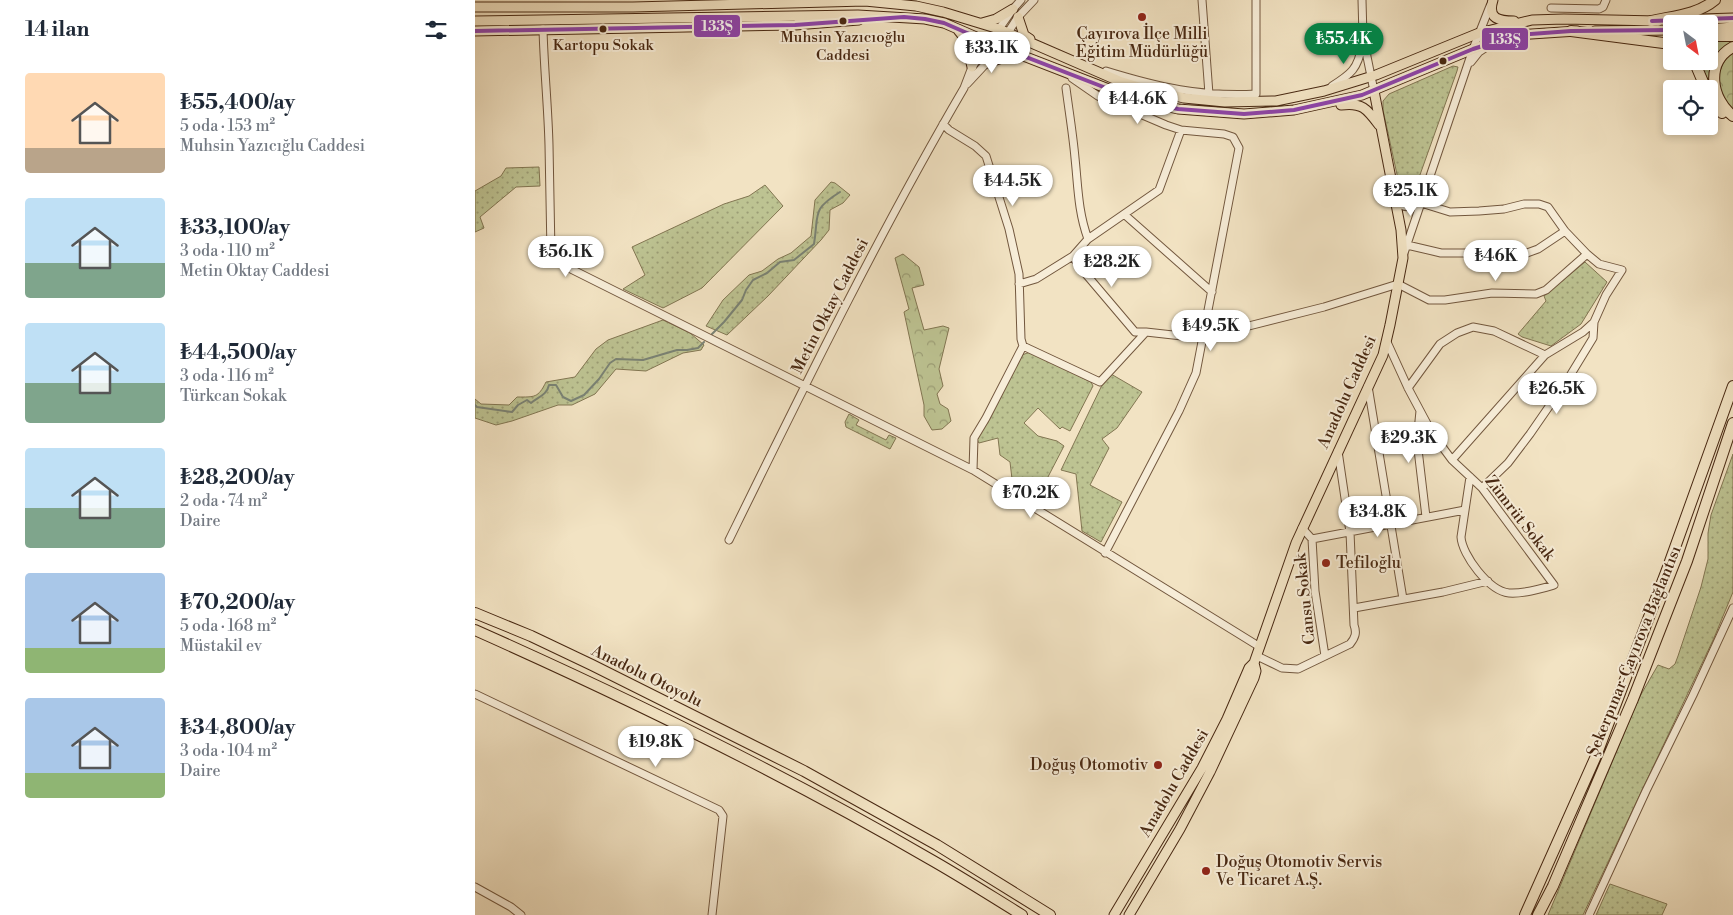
<!DOCTYPE html>
<html lang="tr">
<head>
<meta charset="utf-8">
<style>
	:root { --surface:#fff; --page:#f2f2f3; --text:#1f2937; --muted:#747a83; --accent:#0b8043 }
	body { margin:0; font-family:"Libre Bodoni",serif; background:var(--page); color:var(--text); height:100vh; display:flex; flex-direction:column; font-size:19px; white-space:nowrap }
	* { box-sizing:border-box; margin:0 }
	p { font-size:16px; color:var(--muted) }
	.icon { flex:none; width:28px; height:28px; fill:none; stroke:currentColor; stroke-width:2; stroke-linecap:round; stroke-linejoin:round }
	.map { position:relative; flex:1; overflow:hidden }
	.sheet { display:flex; flex-direction:column; background:var(--surface); width:475px }
	.sheet>* { flex:none }
	.needle { width:32px; rotate:148deg }
	.buttons { position:absolute; left:1188px; top:15px; display:grid; gap:10px }
	.buttons a { display:grid; place-items:center; width:55px; height:55px; border-radius:5px; background:var(--surface); box-shadow:0 2px 8px #0003; font-size:25px }
	.price { position:absolute; translate:-50% -42px; padding:0 11px; border-radius:18px; background:#fff; color:#222; font-size:16px; line-height:32px; filter:drop-shadow(0 1px 2px #0008) }
	.price::after { content:''; position:absolute; left:50%; top:30px; width:15px; height:11px; margin-left:-8px; background:inherit; clip-path:polygon(0 0,100% 0,50% 100%) }
	.price.active { background:var(--accent); color:#fff }
	ul { padding:0; list-style:none }
	li { display:flex; align-items:center; gap:15px; height:125px; padding:0 25px }
	li span { display:grid; place-items:center; flex:none; width:140px; height:100px; border-radius:5px; color:#555 }
	li>.icon { margin-inline-start:auto }
	span .icon { width:60px; height:60px; fill:#fffc; stroke-width:1 }
	li b { font-size:21px }
	h2 { display:flex; justify-content:space-between; align-items:center; height:60px; padding:0 25px; font-size:21px }
	main { display:flex; flex:1; min-height:0 }
	.map>svg:first-child { display:block }
	.grass { fill:url(#grass-dots); stroke:#827652 }
	.forest { fill:url(#forest-crowns); stroke:#827652 }
	.lines { fill:none; stroke-linecap:round; stroke-linejoin:round }
	.stream { stroke:#7a8274; stroke-width:2 }
	.minor-casing { stroke:#72573e; stroke-width:9 }
	.major-casing { stroke:#482812; stroke-width:11 }
	.highway-casing { stroke:#482812; stroke-width:12 }
	.minor { stroke:#f7edd8; stroke-width:7 }
	.major { stroke:#f2e3c3; stroke-width:9 }
	.highway { stroke:#f2e3c3; stroke-width:10 }
	.bus-1-casing { stroke:#f7edd8; stroke-width:8 }
	.bus-1 { stroke:#8e44ad; stroke-width:4 }
	.poi-dot { fill:#8f2418; stroke:#f7edd8; stroke-width:2 }
	.bus-dot { fill:#482812; stroke:#f7edd8; stroke-width:2 }
	.labels { text-anchor:middle; dominant-baseline:central; stroke-width:4; stroke-linejoin:round; paint-order:stroke }
	.bus-label { font-size:15px; fill:#482812; stroke:#f7edd8 }
	.poi-label { font-size:16px; fill:#482812; stroke:#f7edd8; text-anchor:start }
	.street-label { font-size:16px; fill:#482812; stroke:#f7edd8 }
	.line-badge { stroke:#f7edd8; stroke-width:2 }
	.badge-label { font-size:14px; text-anchor:middle; font-weight:bold; fill:#fff }
</style>
</head>
<body>
<main>
<section class="sheet">
<h2>14 ilan<svg class="icon" aria-label="filters" viewBox="0 0 24 24"><path d="M4 7h16M4 17h16"/><circle cx="9" cy="7" r="2"/><circle cx="15" cy="17" r="2"/></svg></h2>
<ul>
<li><span style="background:linear-gradient(#ffd9b3 75%,#b9a48a 0)"><svg class="icon" aria-label="home" viewBox="0 0 24 24"><path d="M3 11l9-7 9 7M6 9v11h12V9"/></svg></span><div><b>₺55,400/ay</b><p>5 oda · 153 m²</p><p>Muhsin Yazıcığlu Caddesi</p></div></li>
<li><span style="background:linear-gradient(#bfe0f5 65%,#7fa58c 0)"><svg class="icon" aria-label="home" viewBox="0 0 24 24"><path d="M3 11l9-7 9 7M6 9v11h12V9"/></svg></span><div><b>₺33,100/ay</b><p>3 oda · 110 m²</p><p>Metin Oktay Caddesi</p></div></li>
<li><span style="background:linear-gradient(#bfe0f5 60%,#7fa58c 0)"><svg class="icon" aria-label="home" viewBox="0 0 24 24"><path d="M3 11l9-7 9 7M6 9v11h12V9"/></svg></span><div><b>₺44,500/ay</b><p>3 oda · 116 m²</p><p>Türkcan Sokak</p></div></li>
<li><span style="background:linear-gradient(#bfe0f5 60%,#7fa58c 0)"><svg class="icon" aria-label="home" viewBox="0 0 24 24"><path d="M3 11l9-7 9 7M6 9v11h12V9"/></svg></span><div><b>₺28,200/ay</b><p>2 oda · 74 m²</p><p>Daire</p></div></li>
<li><span style="background:linear-gradient(#a9c7e8 75%,#8fb573 0)"><svg class="icon" aria-label="home" viewBox="0 0 24 24"><path d="M3 11l9-7 9 7M6 9v11h12V9"/></svg></span><div><b>₺70,200/ay</b><p>5 oda · 168 m²</p><p>Müstakil ev</p></div></li>
<li><span style="background:linear-gradient(#a9c7e8 75%,#8fb573 0)"><svg class="icon" aria-label="home" viewBox="0 0 24 24"><path d="M3 11l9-7 9 7M6 9v11h12V9"/></svg></span><div><b>₺34,800/ay</b><p>3 oda · 104 m²</p><p>Daire</p></div></li>
</ul>
</section>
<div class="map">
<svg width="1258" height="915" viewBox="0 0 1258 915">
	<defs>
		<pattern id="grass-dots" width="8" height="8" patternUnits="userSpaceOnUse" patternTransform="scale(1.25)"><rect width="8" height="8" fill="#bdc392"/><path d="M2 2h.1M6 6h.1" fill="none" stroke="#9c9e76" stroke-width="1.8" stroke-linecap="round"/></pattern>
		<pattern id="forest-crowns" width="20" height="18" patternUnits="userSpaceOnUse" patternTransform="scale(1.25)"><rect width="20" height="18" fill="#bdc392"/><path d="M2 6a3 3 0 1 1 6 0M12 15a3 3 0 1 1 6 0" fill="none" stroke="#9c9e76"/></pattern>
	</defs>
	<rect width="100%" height="100%" fill="#f2e3c3"/>
	<filter id="stains"><feTurbulence type="fractalNoise" baseFrequency=".004" numOctaves="4"/><feColorMatrix values="0 0 0 0 .2 0 0 0 0 .09 0 0 0 0 .02 0 0 0 .5 -.17"/></filter>
	<radialGradient id="worn" r=".72"><stop offset=".6" stop-color="#630" stop-opacity="0"/><stop offset="1" stop-color="#630" stop-opacity=".3"/></radialGradient>
	<!-- grass -->
	<path class="grass" d="M978,66L983,67L982,71L936,200L932,203L928,202L908,110V101L914,94Z
		M64,167L65,186L41,187L5,217L9,228L0,232V191L26,176L31,168Z
		M356,182L360,183L375,195L368,203L355,210L354,230L346,240L293,296L252,335L231,326L248,300L274,275L287,271L303,259L316,253L336,236L340,200Z
		M290,185L308,206L227,288L188,308L148,289L170,275L157,247L249,204L274,196Z
		M1110,262L1132,282L1106,324L1076,346L1047,337L1043,334L1071,301L1069,296Z
		M188,320L215,333L229,345L226,350L208,353L171,371L141,369L120,394L97,405H83L37,421L21,425L0,418V399L6,404L34,405L42,397C60,397 63,398 71,382L100,377L121,349L133,340Z
		M555,352L616,382L618,386L595,431L587,427L585,429L563,408L549,423L563,436L582,441L589,446L561,500H555L534,487L537,479L535,462L525,455L523,438L504,443L502,440L547,355Z
		M636,374L667,392L642,428L627,439L634,448L615,485L647,502L626,542L607,531L601,474L586,470L628,383Z
		M374,414L384,420L381,425L411,440L414,435L421,438L415,449L371,427L370,422Z
		M1258,454V592L1239,638L1108,915H1073L1164,698L1183,665L1194,669L1200,664L1203,656L1226,587L1233,559V533L1236,515Z
		M1135,884L1192,904L1187,915H1121Z"/>
	<!-- forest -->
	<path class="forest" d="M1258,40V43L1235,79L1233,80L1224,61H1234V41Z
		M1258,52V110C1255,106 1250,102 1248,98C1239,82 1244,63 1258,52Z
		M428,254L444,267L449,285L437,288L449,330L468,326L474,328L464,369L468,386L462,394L465,404L473,409L476,421L467,429L457,430L449,416V405L429,312L434,309L420,258Z"/>
	<g class="lines">
		<!-- stream -->
		<path class="stream" d="M237,334L249,322L267,300L271,290L278,280L292,273L305,262L319,260L339,244C344,214 336,210 365,192
			M0,405L2,407L37,412L43,405L52,400L56,403C63,397 72,395 74,385H81L88,397L96,401L109,395L124,379L135,363L141,359L168,360L202,350H212L223,348L229,342"/>
		<!-- minor casing -->
		<g class="minor-casing">
			<path id="minor" d="M727,0L734,94
				M887,0L888,37L899,91
				M1076,8L1124,9L1128,7L1131,0
				M68,29C69,68 73,106 74,145C75,181 75,217 76,253L90,266L498,470L785,647
				M996,62L1004,52L1013,46
				M631,71C683,87 726,97 781,94V0
				M597,78L623,96L691,125L706,130L749,134L758,137L764,148L721,373L704,411L630,553
				M492,84L518,56L543,17L559,0
				M857,86C876,74 883,69 887,45
				M591,88C594,111 598,135 600,158C603,186 603,212 613,239
				M468,124L474,130L500,146L511,156L534,229L544,274L546,339L548,346L625,382L671,332L716,337L750,332L849,307L923,284L954,300H970L1017,293L1061,294L1071,290L1112,254
				M921,197L926,205C935,210 941,203 946,195
				M946,203L975,212L1004,211L1029,209L1049,204H1064L1073,207L1090,231L1112,254L1124,264L1147,270L1131,295L1119,322L1108,332L1070,355L977,460
				M650,215L737,292
				M932,245L966,253H1052L1063,249L1090,231
				M929,253L998,49L1015,6
				M598,256L604,266L660,332H671
				M544,284L561,279L598,256L613,239L684,190L706,130
				M912,342L933,388L957,433L977,460L1007,488L1079,585C1065,589 1048,594 1034,593C1014,591 987,555 986,537L995,477
				M893,386L928,599
				M933,388L965,344L982,333L998,327L1019,331L1070,355
				M945,411L942,441L951,517
				M903,439L942,441
				M498,470L499,438L511,418L548,346
				M1007,488L1033,463L1055,434L1093,379L1118,338L1119,322
				M827,528L837,539L990,510
				M837,539L840,591L850,656
				M254,540C329,387 403,235 489,88L497,67L538,9L546,0
				M879,608L968,592L1013,581
				M782,656L807,668L823,669L875,644C880,638 882,633 879,625L875,532L863,451
				M0,694L244,810L248,816L237,915
				M0,887L36,907L46,915
				M1114,915L1171,791L1218,695L1258,608"/>
		</g>
		<!-- major casing -->
		<g class="major-casing">
			<path id="major" d="M1018,0C1012,19 1024,21 1039,21
				M0,7H158L390,1L441,6L468,12L524,29L644,81L667,88L709,98L750,102L801,101L849,91L901,75L1004,33L1057,20L1089,19L1183,21
				M543,17L549,35L555,39
				M1196,20L1258,18
				M0,21L383,15L450,19L469,23L515,43L662,100L703,109L769,114L819,110L887,95L998,49L1023,40L1043,35L1102,31
				M507,23L521,19L538,9
				M1234,29L1258,27
				M483,30L491,40L497,67
				M0,31L320,25L384,20
				M1120,31L1196,30
				M512,63L536,55H543
				M866,105C887,102 892,109 904,125
				M639,915L727,768L752,719L774,668L779,663L821,543L908,355L915,325L928,258L926,230L899,91
				M654,915L705,829L735,772L779,678L781,671L779,663"/>
		</g>
		<!-- highway casing -->
		<g class="highway-casing">
			<path id="highway" d="M1176,21C1198,16 1222,15 1240,0
				M1096,31L1196,44
				M1234,36H1258
				M1258,47C1230,62 1236,99 1258,116
				M1219,61L1231,89
				M1234,97L1247,113
				M0,613L56,636L117,665L329,771L462,845L575,915
				M0,630C155,699 307,773 453,858C485,876 516,896 547,915
				M1050,915L1121,756L1193,567L1258,386
				M1063,915L1078,886L1158,699L1212,561L1258,423"/>
		</g>
		<!-- minor -->
		<use href="#minor" class="minor"/>
		<!-- major -->
		<use href="#major" class="major"/>
		<!-- highway -->
		<use href="#highway" class="highway"/>
		<!-- bus-1 casing -->
		<g class="bus-1-casing">
			<path id="bus-1" d="M1177,21L1258,18
				M0,31L320,25L429,17L450,19L469,23L515,43L662,100L703,109L769,114L819,110L887,95L998,49L1043,35L1096,31L1196,30"/>
		</g>
		<!-- bus-1 -->
		<use href="#bus-1" class="bus-1"/>
	</g>
	<!-- markers -->
	<g class="poi-dot">
		<circle cx="667" cy="17" r="5"/>
		<circle cx="851" cy="563" r="5"/>
		<circle cx="683" cy="765" r="5"/>
		<circle cx="731" cy="871" r="5"/>
	</g>
	<g class="bus-dot">
		<circle cx="368" cy="21" r="4.5"/>
		<circle cx="128" cy="29" r="4.5"/>
		<circle cx="968" cy="61" r="4.5"/>
	</g>
	<g class="labels">
		<!-- bus labels -->
		<g class="bus-label">
			<text x="368" y="37">Muhsin Yazıcıoğlu<tspan x="368" dy="18">Caddesi</tspan></text>
			<text x="128" y="45">Kartopu Sokak</text>
		</g>
		<!-- poi labels -->
		<g class="poi-label">
			<text x="667" y="34" text-anchor="middle">Çayırova İlçe Milli<tspan x="667" dy="18">Eğitim Müdürlüğü</tspan></text>
			<text x="861" y="563">Tefiloğlu</text>
			<text x="673" y="765" text-anchor="end">Doğuş Otomotiv</text>
			<text x="741" y="862">Doğuş Otomotiv Servis<tspan x="741" dy="18">Ve Ticaret A.Ş.</tspan></text>
		</g>
		<!-- street labels -->
		<g class="street-label">
			<text transform="translate(355 306) rotate(-63)">Metin Oktay Caddesi</text>
			<text transform="translate(872 392) rotate(-66)">Anadolu Caddesi</text>
			<text transform="translate(1045 518) rotate(52)">Zümrüt Sokak</text>
			<text transform="translate(830 599) rotate(-96)">Cansu Sokak</text>
			<text transform="translate(1159 651) rotate(-68)">Şekerpınar-Çayırova Bağlantısı</text>
			<text transform="translate(172 676) rotate(26)">Anadolu Otoyolu</text>
			<text transform="translate(699 783) rotate(-60)">Anadolu Caddesi</text>
		</g>
	</g>
	<g class="line-badge">
		<rect x="218" y="14" width="48" height="24" rx="5" fill="#8e44ad"/>
		<rect x="1006" y="27" width="48" height="24" rx="5" fill="#8e44ad"/>
	</g>
	<g class="badge-label">
		<text x="242" y="31">133Ş</text>
		<text x="1030" y="44">133Ş</text>
	</g>
	<rect width="100%" height="100%" filter="url(#stains)"/>
	<rect width="100%" height="100%" fill="url(#worn)"/>
</svg>
<div class="buttons">
<a><svg class="needle" viewBox="-14 -14 28 28"><path d="M0-13l5 13h-10z" fill="#e53935"/><path d="M0 13l5-13h-10z" fill="#747a83"/></svg></a>
<a><svg class="icon" aria-label="locate" viewBox="0 0 24 24"><circle cx="12" cy="12" r="6"/><path d="M12 2v4M12 18v4M2 12h4M18 12h4"/></svg></a>
</div>
<b class="price active" style="left:869px;top:65px">₺55.4K</b>
<b class="price" style="left:517px;top:74px">₺33.1K</b>
<b class="price" style="left:663px;top:125px">₺44.6K</b>
<b class="price" style="left:538px;top:207px">₺44.5K</b>
<b class="price" style="left:936px;top:217px">₺25.1K</b>
<b class="price" style="left:91px;top:278px">₺56.1K</b>
<b class="price" style="left:1021px;top:282px">₺46K</b>
<b class="price" style="left:637px;top:288px">₺28.2K</b>
<b class="price" style="left:736px;top:352px">₺49.5K</b>
<b class="price" style="left:1082px;top:415px">₺26.5K</b>
<b class="price" style="left:934px;top:464px">₺29.3K</b>
<b class="price" style="left:556px;top:519px">₺70.2K</b>
<b class="price" style="left:903px;top:538px">₺34.8K</b>
<b class="price" style="left:181px;top:768px">₺19.8K</b>
</div>
</main>
</body>
</html>
